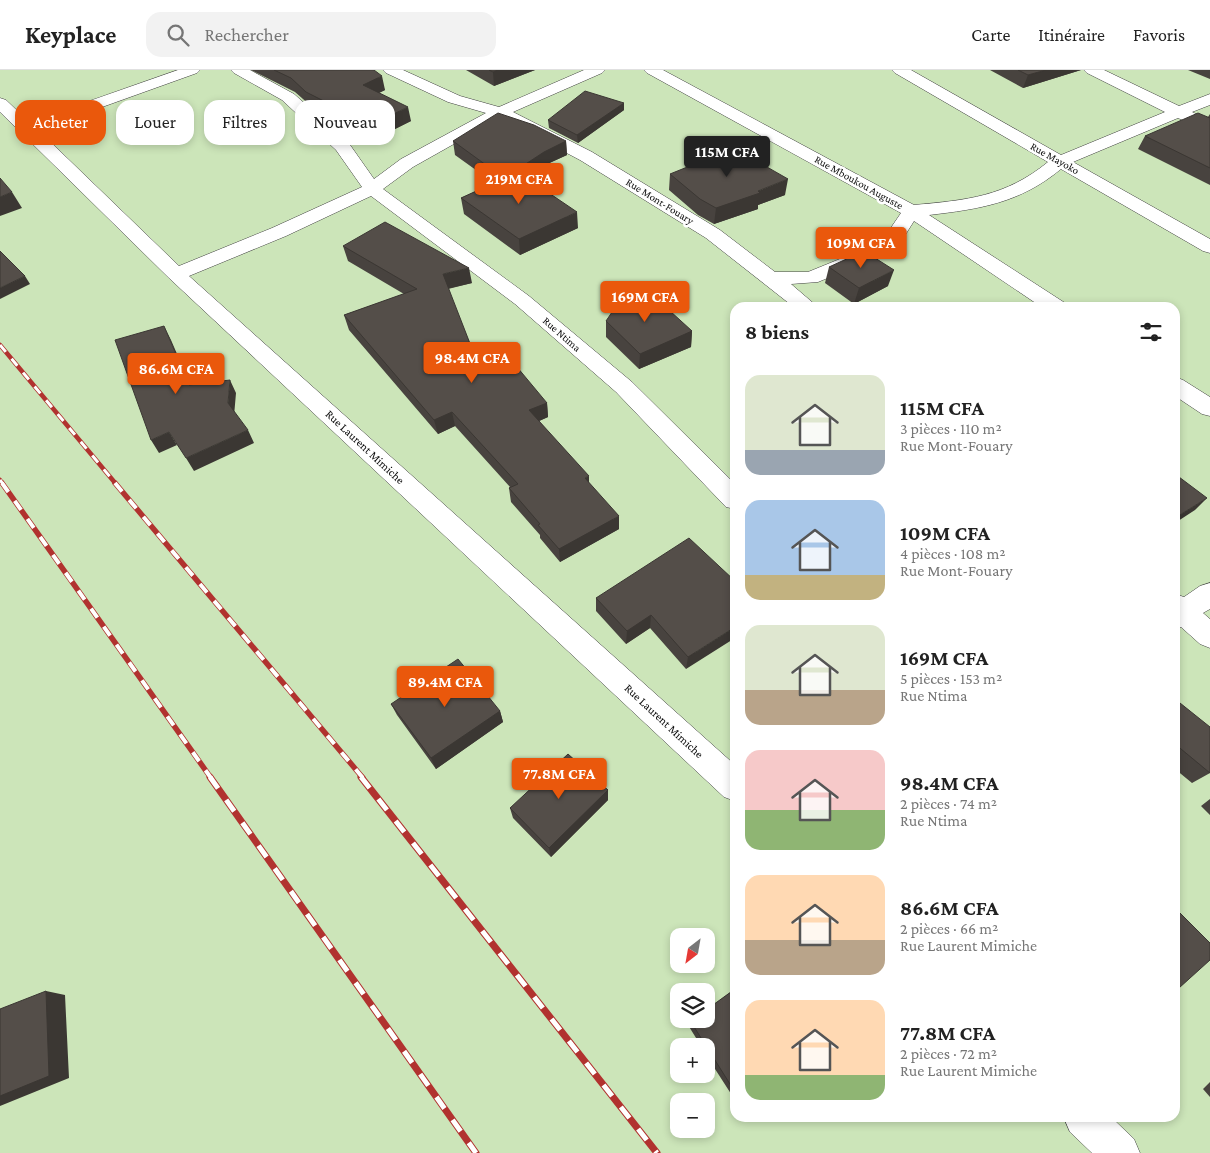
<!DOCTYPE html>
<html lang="fr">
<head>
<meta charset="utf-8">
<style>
	:root { --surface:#fff; --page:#f2f2f2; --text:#222; --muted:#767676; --line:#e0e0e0; --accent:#ea580c }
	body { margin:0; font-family:"Crimson Pro",serif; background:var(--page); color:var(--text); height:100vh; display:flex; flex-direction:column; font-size:19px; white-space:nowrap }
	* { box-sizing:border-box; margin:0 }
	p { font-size:16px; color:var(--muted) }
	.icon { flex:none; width:28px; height:28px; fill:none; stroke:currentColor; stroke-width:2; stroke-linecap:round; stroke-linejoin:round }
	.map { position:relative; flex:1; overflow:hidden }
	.details { position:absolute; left:730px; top:232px; width:450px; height:820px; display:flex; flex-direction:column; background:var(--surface); border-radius:15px; box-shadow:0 2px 8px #0003 }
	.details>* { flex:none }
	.guide { position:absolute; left:15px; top:30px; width:475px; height:45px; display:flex; gap:10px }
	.needle { width:32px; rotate:211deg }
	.fabs { position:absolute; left:670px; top:858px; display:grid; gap:10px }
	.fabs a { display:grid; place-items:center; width:45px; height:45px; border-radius:10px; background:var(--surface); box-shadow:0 2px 8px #0003; font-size:25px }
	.price { position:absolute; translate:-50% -42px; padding:0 11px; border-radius:5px; background:var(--accent); color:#fff; font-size:16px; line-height:32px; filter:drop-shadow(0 1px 2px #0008) }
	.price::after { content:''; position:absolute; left:50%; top:30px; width:15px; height:11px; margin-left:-8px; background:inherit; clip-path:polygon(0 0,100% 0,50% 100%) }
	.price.active { background:#222; color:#fff }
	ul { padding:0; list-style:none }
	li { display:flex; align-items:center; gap:15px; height:125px; padding:0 15px }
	li span { display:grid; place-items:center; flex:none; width:140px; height:100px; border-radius:15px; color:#555 }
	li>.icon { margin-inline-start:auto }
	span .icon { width:60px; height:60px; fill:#fffc; stroke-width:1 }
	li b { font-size:21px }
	h2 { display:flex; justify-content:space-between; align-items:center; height:60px; padding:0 15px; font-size:21px }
	.pill { padding:0 18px; border-radius:15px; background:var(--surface); box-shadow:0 2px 8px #0003; font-size:18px; line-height:45px }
	.pill.active { background:var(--accent); color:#fff }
	header { display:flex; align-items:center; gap:30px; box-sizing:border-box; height:70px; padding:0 25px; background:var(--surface); border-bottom:1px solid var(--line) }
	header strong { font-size:24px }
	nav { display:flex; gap:28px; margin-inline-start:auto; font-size:18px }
	.search { width:350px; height:45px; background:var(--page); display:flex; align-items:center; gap:12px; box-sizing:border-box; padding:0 18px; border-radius:15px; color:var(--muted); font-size:19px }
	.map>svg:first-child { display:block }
	.green { fill:#cce5b9; fill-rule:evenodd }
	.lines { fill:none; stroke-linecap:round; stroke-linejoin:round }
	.street-casing { stroke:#3f3f3f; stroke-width:1 }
	.street { fill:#fff; fill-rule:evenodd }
	.rail-far2-casing { stroke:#b1322f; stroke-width:4.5 }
	.rail-far1-casing { stroke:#b1322f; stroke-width:5.5 }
	.rail-casing { stroke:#b1322f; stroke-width:7 }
	.rail-far2 { stroke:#fff; stroke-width:3; stroke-dasharray:9; stroke-linecap:butt }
	.rail-far1 { stroke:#fff; stroke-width:4; stroke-dasharray:11; stroke-linecap:butt }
	.rail { stroke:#fff; stroke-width:5; stroke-dasharray:14; stroke-linecap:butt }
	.wall { fill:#48433f }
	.shaded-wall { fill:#3b3733 }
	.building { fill:#544e49; stroke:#3b3733 }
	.labels { text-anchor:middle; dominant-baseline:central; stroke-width:5; stroke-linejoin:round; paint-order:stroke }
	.far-street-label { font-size:11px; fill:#0c0c0c; stroke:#fff }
	.street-label { font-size:12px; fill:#0c0c0c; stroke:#fff }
</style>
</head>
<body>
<header>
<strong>Keyplace</strong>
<div class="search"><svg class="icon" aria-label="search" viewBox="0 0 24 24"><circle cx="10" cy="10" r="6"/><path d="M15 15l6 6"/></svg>Rechercher</div>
<nav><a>Carte</a><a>Itinéraire</a><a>Favoris</a></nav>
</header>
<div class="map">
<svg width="1210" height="1083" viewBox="0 0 1210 1083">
	<rect width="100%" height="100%" fill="#fefbec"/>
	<!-- green -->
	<path class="green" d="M0,0H1210V1083H0ZM735,238H1175V1048H735ZM679,866H706V894H679ZM679,921H706V949H679ZM679,976H706V1004H679ZM679,1031H706V1059H679Z"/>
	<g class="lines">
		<!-- street casing -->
		<g class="street-casing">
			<path id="street" d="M178,0H200L197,3L38,60L179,196L272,158L362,117L336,80L282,30L234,3L231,0H250L294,24L348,72L374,109L401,89L486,43L448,32L386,3L383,0H403L460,26L499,37L584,0H605L602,3L513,42L592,82L720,160L775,202H808L857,182L888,162L901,143L647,3L644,0H663L914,135C967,130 1005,127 1048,92L895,3L892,0H911L1061,85L1165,42L1087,3L1084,0H1104L1179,36L1210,24V35L1192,42L1210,51V62L1178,48L1073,92L1210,169V183L1203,181L1061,99C1020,133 980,139 929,145L1065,233L1068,238H1043L914,151L902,170L871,190L818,212L791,214L819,238H795L706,168L580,90L500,48L413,97L383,119L529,226L632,312L735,414V439L726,437L616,322L515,234L371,126L286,166L189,206L735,695V731L724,727L169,208L0,42V28L6,30L29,52Z
				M1175,307L1183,310L1210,327V346L1202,344L1175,326Z
				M1210,513V539L1203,543L1210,549V578L1200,574L1181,557L1175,560V524L1184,527L1200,516Z
				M1064,1048H1112L1134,1069L1140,1083H1092L1070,1062Z"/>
		</g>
		<!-- street -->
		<use href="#street" class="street"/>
		<!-- rail-far2 casing -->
		<g class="rail-far2-casing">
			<path id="rail-far2" d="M0,275L116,414
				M0,410L3,414"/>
		</g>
		<!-- rail-far1 casing -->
		<g class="rail-far1-casing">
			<path id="rail-far1" d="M2,413L211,708
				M115,413L363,708"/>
		</g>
		<!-- rail casing -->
		<g class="rail-casing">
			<path id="rail" d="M210,707L476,1083
				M361,707L657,1083"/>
		</g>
		<!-- rail-far2 -->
		<use href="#rail-far2" class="rail-far2"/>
		<!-- rail-far1 -->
		<use href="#rail-far1" class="rail-far1"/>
		<!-- rail -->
		<use href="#rail" class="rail"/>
	</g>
	<!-- wall -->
	<path class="wall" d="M251,0H374L385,20L379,23L411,51L375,69L311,36L295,22Z
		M466,0H535L494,16Z
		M990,0H1081L1023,18Z
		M1188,0H1210V9Z
		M624,33V40L578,73L549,58L548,50Z
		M1210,44V115L1138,79L1145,66L1208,47Z
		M453,71H566L567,85L545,95L526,108L578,158L520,185L464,144L461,128L494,113L455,85Z
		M670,104L785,125L758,135V139L714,154L698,145L669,120Z
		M343,176L472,213L448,219L476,289L547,333L548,347L539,351L589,413L619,459L560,492L540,468V465L511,432L509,418L510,417L455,356L438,364L349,260L344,245L404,224L348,191Z
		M829,197L888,216L854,234L825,213Z
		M644,235L692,261L691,277L639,299L606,267V251Z
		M735,511L686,599L650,558L626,574L596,541V528Z
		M1175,629L1210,703L1192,713L1175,699Z
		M391,634L500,641L503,652L436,699L397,645Z
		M608,720V730L551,787L513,748L510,738Z
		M1210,729V745L1201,736Z
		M1175,838L1179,918L1175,919Z
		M735,919V1030L706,985V976H701L688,955L691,952Z
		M1210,1012V1027L1203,1019Z"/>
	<!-- shaded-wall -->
	<path class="shaded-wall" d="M498,0H535L494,16L493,2Z
		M1046,0H1081L1023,18L1028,5Z
		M382,6L385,20L366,29L363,15Z
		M624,33V40L578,73L577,65Z
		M408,37L411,51L375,69L371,55Z
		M566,71L567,85L545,95L517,115L515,101L544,82Z
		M512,96L513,110L499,117L497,103Z
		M788,109L785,125L758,135V139L714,154L716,138Z
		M12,122L22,138L0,146V127Z
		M577,142L578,158L520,185L519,169Z
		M469,198L472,213L446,219L443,204Z
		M894,200L888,216L854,234L859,218Z
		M25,206L30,214L0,229V218Z
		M164,256L171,270L196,328L189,315Z
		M692,261L691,277L639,299L640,284Z
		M230,310L236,323L234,346L228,333Z
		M547,333L548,347L530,355L529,340Z
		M452,342L455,356L438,364L434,350Z
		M248,360L254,373L194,401L186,388Z
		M169,362L177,375L159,383L151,370Z
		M589,406V420L585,408Z
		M1207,428L1195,440L1175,453V448Z
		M619,446V459L560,492L559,479Z
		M651,545L650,558L626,574L627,561Z
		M735,557V568L686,599L688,587Z
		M500,641L503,652L436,699L431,688Z
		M608,720V730L551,787L549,778Z
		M46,921L65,925L69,1008L0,1036V1026Z"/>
	<!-- building -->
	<path class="building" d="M274,0H374L382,6L363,15L408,37L371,55L306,22L291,8Z
		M489,0H498L493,2Z
		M1018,0H1046L1028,5Z
		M585,21L624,33L577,65L548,50Z
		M498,43L534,55L566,71L544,82L515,101L512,96L497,103L453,71Z
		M1198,43L1210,48V98L1145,66Z
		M732,79L736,82L739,81L788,109L758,121L760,123L716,138L700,129L670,104Z
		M518,102L577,142L519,169L461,128Z
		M0,108L12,122L0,127Z
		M385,152L469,198L443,204L476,289L502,279L547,333L529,340L589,406L585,408L619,446L559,479L538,455L540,454L509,418L518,414L452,342L434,350L344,245L417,219L343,176Z
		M0,181L25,206L0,218Z
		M864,181L894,200L859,218L829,197Z
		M627,220L644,235L658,230L692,261L640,284L606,251Z
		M164,256L189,315L230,310L228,333L248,360L186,388L169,362L151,370L115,270Z
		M1175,404L1207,428L1175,448Z
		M689,468L735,511V557L688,587L651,545L627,561L596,528Z
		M458,589L500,641L431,688L391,634Z
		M1175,629L1210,657V703L1175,674Z
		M568,684L608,720L549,778L510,738Z
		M1175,838L1210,873V890L1179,918L1175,913Z
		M735,919V1022L691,952L695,949H706V940Z
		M46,921L49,1006L0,1026V939Z"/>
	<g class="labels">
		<!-- far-street labels -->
		<g class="far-street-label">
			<text transform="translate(1055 88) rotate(29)">Rue Mayoko</text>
			<text transform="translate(859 112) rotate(29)">Rue Mboukou Auguste</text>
			<text transform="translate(660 131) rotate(32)">Rue Mont-Fouary</text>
			<text transform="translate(562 264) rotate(41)">Rue Ntima</text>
		</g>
		<!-- street labels -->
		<g class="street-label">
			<text transform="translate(365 377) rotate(43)">Rue Laurent Mimiche</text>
			<text transform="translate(664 651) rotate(43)">Rue Laurent Mimiche</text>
		</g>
	</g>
</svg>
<div class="fabs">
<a><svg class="needle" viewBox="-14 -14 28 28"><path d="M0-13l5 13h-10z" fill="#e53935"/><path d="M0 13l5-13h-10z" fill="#767676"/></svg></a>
<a><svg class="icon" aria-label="layers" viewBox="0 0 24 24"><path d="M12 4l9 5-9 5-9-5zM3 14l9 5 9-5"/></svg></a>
<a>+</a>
<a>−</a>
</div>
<b class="price active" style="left:727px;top:108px">115M CFA</b>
<b class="price" style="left:519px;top:135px">219M CFA</b>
<b class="price" style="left:861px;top:199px">109M CFA</b>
<b class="price" style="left:645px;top:253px">169M CFA</b>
<b class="price" style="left:472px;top:314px">98.4M CFA</b>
<b class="price" style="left:176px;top:325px">86.6M CFA</b>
<b class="price" style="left:445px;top:638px">89.4M CFA</b>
<b class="price" style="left:559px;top:730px">77.8M CFA</b>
<div class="guide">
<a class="pill active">Acheter</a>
<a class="pill">Louer</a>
<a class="pill">Filtres</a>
<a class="pill">Nouveau</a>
</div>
<section class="details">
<h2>8 biens<svg class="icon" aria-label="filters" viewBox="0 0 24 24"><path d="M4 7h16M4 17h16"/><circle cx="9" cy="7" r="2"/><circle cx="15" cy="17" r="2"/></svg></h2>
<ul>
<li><span style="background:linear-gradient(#dfe7d0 75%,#9aa5b1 0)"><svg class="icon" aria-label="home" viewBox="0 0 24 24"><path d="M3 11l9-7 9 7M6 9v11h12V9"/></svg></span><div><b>115M CFA</b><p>3 pièces · 110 m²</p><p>Rue Mont-Fouary</p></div></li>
<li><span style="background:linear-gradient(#a9c7e8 75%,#c2b280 0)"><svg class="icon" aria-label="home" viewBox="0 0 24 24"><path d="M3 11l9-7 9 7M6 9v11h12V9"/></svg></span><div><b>109M CFA</b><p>4 pièces · 108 m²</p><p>Rue Mont-Fouary</p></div></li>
<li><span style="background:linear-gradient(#dfe7d0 65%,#b9a48a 0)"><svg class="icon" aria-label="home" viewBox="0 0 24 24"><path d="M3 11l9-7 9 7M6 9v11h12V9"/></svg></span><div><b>169M CFA</b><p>5 pièces · 153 m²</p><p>Rue Ntima</p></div></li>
<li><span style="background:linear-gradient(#f6c9c9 60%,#8fb573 0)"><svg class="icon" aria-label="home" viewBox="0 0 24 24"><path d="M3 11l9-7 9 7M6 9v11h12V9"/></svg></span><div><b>98.4M CFA</b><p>2 pièces · 74 m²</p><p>Rue Ntima</p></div></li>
<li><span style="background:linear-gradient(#ffd9b3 65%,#b9a48a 0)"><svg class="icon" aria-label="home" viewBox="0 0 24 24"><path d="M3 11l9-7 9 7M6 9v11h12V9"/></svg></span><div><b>86.6M CFA</b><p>2 pièces · 66 m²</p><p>Rue Laurent Mimiche</p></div></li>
<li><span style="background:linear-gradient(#ffd9b3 75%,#8fb573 0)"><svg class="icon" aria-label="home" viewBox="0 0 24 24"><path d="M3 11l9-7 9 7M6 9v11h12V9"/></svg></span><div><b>77.8M CFA</b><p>2 pièces · 72 m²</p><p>Rue Laurent Mimiche</p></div></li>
</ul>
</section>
</div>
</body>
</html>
